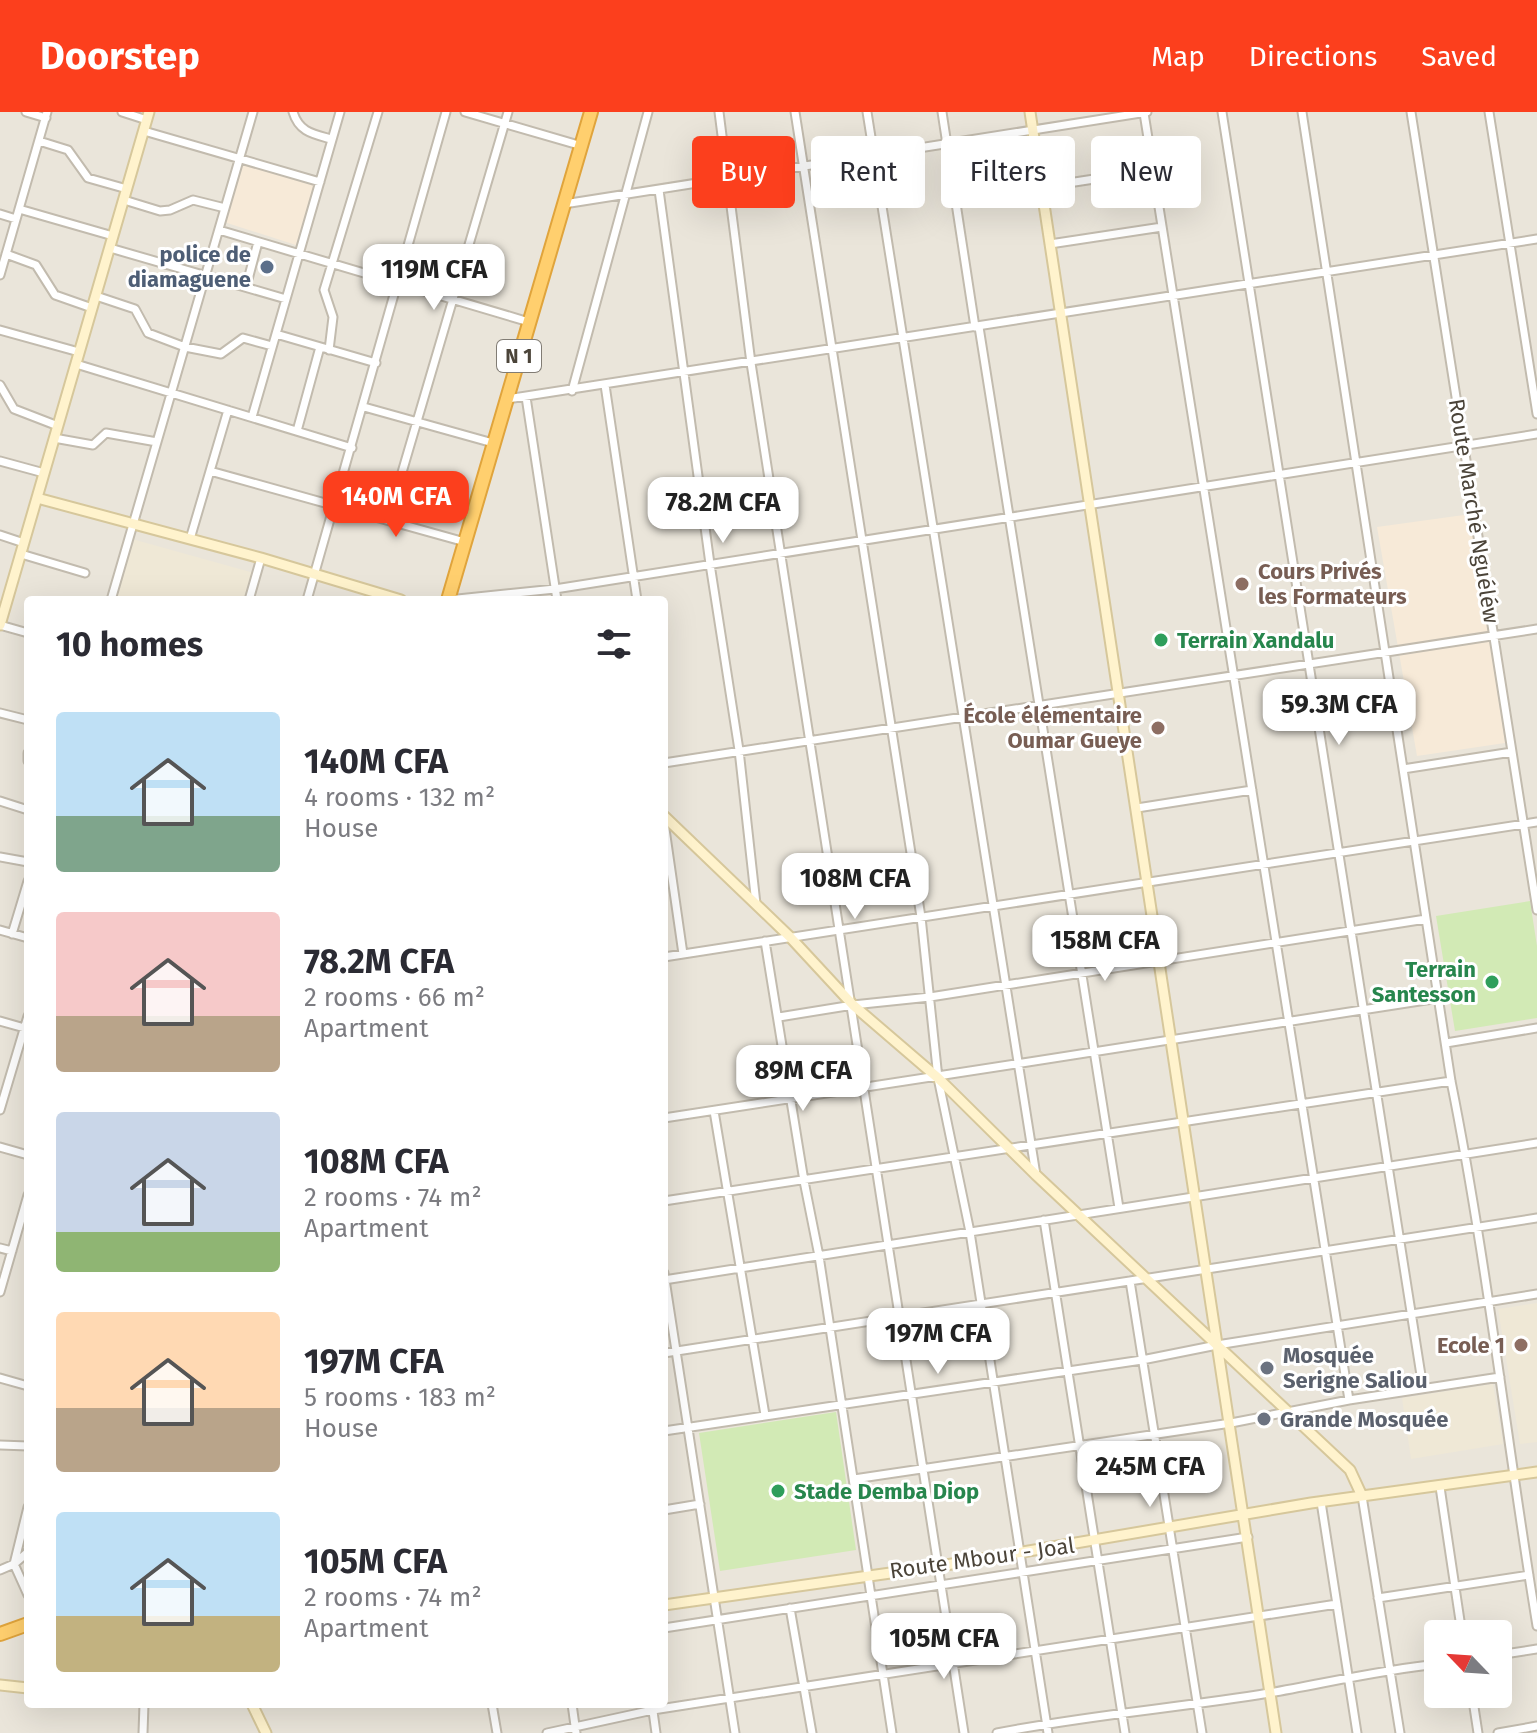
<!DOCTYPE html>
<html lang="en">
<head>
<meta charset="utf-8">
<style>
	:root { --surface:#fff; --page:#f2f2f3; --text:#2b2b33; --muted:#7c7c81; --accent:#fc3f1d }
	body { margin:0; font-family:"Fira Sans",sans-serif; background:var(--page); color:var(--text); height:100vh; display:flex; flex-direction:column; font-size:30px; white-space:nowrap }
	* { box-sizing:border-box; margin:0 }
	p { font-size:26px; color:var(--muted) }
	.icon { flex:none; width:44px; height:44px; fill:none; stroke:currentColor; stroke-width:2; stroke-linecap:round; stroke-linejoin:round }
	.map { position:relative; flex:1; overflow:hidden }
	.panel { position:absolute; left:24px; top:484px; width:644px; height:1112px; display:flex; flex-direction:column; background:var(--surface); border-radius:8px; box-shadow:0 8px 32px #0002 }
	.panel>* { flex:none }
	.banner { position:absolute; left:692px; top:24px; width:724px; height:72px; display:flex; gap:16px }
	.needle { width:52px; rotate:295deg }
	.tools { position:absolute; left:1424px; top:1508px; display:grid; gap:16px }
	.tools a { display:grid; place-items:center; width:88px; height:88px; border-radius:8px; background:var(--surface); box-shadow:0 8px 32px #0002; font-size:40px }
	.price { position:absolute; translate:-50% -68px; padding:0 18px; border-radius:16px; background:#fff; color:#222; font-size:26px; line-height:52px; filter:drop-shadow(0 2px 4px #0008) }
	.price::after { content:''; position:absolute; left:50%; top:48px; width:24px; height:18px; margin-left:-12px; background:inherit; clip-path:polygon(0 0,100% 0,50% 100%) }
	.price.on { background:var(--accent); color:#fff }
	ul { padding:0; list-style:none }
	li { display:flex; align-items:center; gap:24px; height:200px; padding:0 32px }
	li span { display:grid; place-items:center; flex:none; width:224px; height:160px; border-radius:8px; color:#555 }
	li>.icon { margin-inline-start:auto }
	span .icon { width:96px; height:96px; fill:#fffc; stroke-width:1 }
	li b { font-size:34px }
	h2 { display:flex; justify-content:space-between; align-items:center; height:96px; padding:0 32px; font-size:34px }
	.pill { padding:0 28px; border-radius:8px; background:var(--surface); box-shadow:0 8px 32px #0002; font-size:28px; line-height:72px }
	.pill.on { background:var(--accent); color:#fff }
	header { display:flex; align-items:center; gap:48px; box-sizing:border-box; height:112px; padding:0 40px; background:var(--accent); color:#fff }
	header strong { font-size:38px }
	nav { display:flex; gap:44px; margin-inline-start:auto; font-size:28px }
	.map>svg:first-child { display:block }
	.residential { fill:#eae5da; fill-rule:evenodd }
	.commercial { fill:#f7ead8 }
	.education { fill:#efe8d6 }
	.green { fill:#d2eab5 }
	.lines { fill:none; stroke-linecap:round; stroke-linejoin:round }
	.street-casing { stroke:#c2bbae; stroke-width:11 }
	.secondary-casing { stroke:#d6c79b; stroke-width:13 }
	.highway-casing { stroke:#e0a43c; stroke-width:16 }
	.street { stroke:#fff; stroke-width:7 }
	.secondary { stroke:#fff3cd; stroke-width:9 }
	.highway { stroke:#ffcf6e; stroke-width:12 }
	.service-dot { fill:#5c6f8a; stroke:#fff; stroke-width:3 }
	.education-dot { fill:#8d6e63; stroke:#fff; stroke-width:3 }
	.leisure-dot { fill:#2e9e5b; stroke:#fff; stroke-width:3 }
	.worship-dot { fill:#6b7280; stroke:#fff; stroke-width:3 }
	.labels { text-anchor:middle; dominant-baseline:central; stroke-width:6; stroke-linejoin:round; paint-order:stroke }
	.shield { fill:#fff; stroke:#817c74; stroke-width:2 }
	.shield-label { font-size:20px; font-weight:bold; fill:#4b4439 }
	.service-label { font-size:22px; font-weight:bold; fill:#4e5e75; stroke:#fff; text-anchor:end }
	.street-label { font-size:22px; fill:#4b4439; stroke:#fff }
	.education-label { font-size:22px; font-weight:bold; fill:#785e54; stroke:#fff; text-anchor:end }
	.leisure-label { font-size:22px; font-weight:bold; fill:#27864d; stroke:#fff; text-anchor:start }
	.worship-label { font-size:22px; font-weight:bold; fill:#5b616d; stroke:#fff; text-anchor:start }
</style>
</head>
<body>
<header>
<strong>Doorstep</strong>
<nav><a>Map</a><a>Directions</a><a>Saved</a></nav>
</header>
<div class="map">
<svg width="1537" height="1621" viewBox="0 0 1537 1621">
	<rect width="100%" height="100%" fill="#f6f3ec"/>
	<!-- residential -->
	<path class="residential" d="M0,0H1537V1621H0ZM28,488H664V1592H28ZM1438,1522H1498V1582H1438Z"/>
	<!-- commercial -->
	<path class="commercial" d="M242,50L316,70L296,133L224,110Z
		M1471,402L1505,631L1417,644L1377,415Z"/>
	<!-- education -->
	<path class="education" d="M132,427L254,461L246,488H114Z
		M1537,1191V1330L1520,1332L1498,1197Z
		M1493,1272L1503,1332L1411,1347L1402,1286Z"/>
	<!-- green -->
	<path class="green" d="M1530,789L1537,834V906L1455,919L1436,804Z
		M836,1300L856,1438L720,1459L699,1321Z"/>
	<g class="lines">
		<!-- street casing -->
		<g class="street-casing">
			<path id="street" d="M26,0L46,6
				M122,0L147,8
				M293,0C299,20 313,22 331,27
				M465,0L582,34
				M719,0L751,251L964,1621
				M795,0L921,805L938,966L970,1120L1048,1621
				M867,0L1036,1063
				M942,0L975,215
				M1222,0L1423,1276
				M1302,0L1451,969C1487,1149 1507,1332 1537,1514
				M1411,0L1537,798
				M1489,0L1537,302
				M1144,1L1349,1288
				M144,19L320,70
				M39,29L68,38L88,66L127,77
				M1042,75L1153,58
				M659,78L710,452L739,638L756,792
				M124,88L160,99L170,98L193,88L225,96
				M564,92L1147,0
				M19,97L113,124
				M0,102L16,107
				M219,118L529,210
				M1050,132L1162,115
				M110,136L286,187
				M6,142L36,153L55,183L92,196
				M0,163L47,0
				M246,175L258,130
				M96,184L135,197L148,221L185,235L221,242L243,226L272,234
				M979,215L1119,1096
				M0,218L79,240
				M276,222L376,251
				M329,238L333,205L324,178L378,0
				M76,252L352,336
				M0,273L14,297L58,314
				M605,273L637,488
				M572,279L648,0
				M526,285L557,488
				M507,287L1537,127
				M364,295L493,331
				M252,305L340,0
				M297,319L320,235
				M54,326L93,333L106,321L157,330
				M0,349L44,361
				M210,359L465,430
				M388,408L508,0
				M0,423L24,431
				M190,427L228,298
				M21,442L85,461
				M111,488L253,0
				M249,488L261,446
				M307,488L446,0
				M448,488L555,477L1537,322
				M0,513L28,521
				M0,601L28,608
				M28,641V649
				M664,651L1537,517
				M1403,657L1512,640
				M0,689L28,698
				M1137,696L1252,678
				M664,710L683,842
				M0,745L28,750
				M0,818L28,826
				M12,822L28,769
				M765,829L804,1069L819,1144L892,1621
				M664,845L1537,710
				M779,905L853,893L930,885L1426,807
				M0,909L28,917
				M1446,931L1537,916
				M0,998L28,904
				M714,999L765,1303
				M664,1006C923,968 1180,925 1439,886
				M0,1035L28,1043
				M664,1089L1451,969
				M1044,1108L1125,1621
				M0,1136L12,1139
				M664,1161L735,1621
				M664,1168L1537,1031
				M1130,1169L1202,1621
				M0,1180L28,1083
				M664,1241L1537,1106
				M0,1266L28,1274
				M664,1319L1142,1248L1217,1233L1537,1182
				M0,1333L28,1334
				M854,1367L1231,1311L1349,1288L1500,1265
				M1440,1375L1462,1522
				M1362,1384L1400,1621
				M1321,1390L1357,1621
				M28,1395L14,1452L28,1483
				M664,1398L700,1392
				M0,1458L14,1452L28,1440
				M1378,1486L1529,1463
				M790,1496L812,1621
				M664,1516L1248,1425
				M1498,1543L1537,1537
				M1472,1582L1478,1621
				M492,1592L497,1621
				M572,1592L576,1621
				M652,1592L656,1621
				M143,1621L144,1592
				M547,1621L653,1598L1337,1492
				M997,1621C1087,1603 1179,1596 1269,1581C1326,1571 1381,1558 1438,1552
				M1498,1621L1537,1614"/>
		</g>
		<!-- secondary casing -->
		<g class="secondary-casing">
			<path id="secondary" d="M1030,0L1276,1621
				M37,386L261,446L401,488
				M0,513L149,0
				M664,704L790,825L853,893L938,966L1036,1063L1350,1358L1362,1384
				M664,1493L940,1454L1311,1391L1537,1360
				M0,1573L28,1576
				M252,1592L266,1621"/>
		</g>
		<!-- highway casing -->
		<g class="highway-casing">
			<path id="highway" d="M448,488L591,0
				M0,1522L28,1512"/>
		</g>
		<!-- street -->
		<use href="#street" class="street"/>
		<!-- secondary -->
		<use href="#secondary" class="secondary"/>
		<!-- highway -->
		<use href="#highway" class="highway"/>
	</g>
	<!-- markers -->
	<circle class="service-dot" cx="267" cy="155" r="8"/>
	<g class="education-dot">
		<circle cx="1242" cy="472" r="8"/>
		<circle cx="1158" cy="616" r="8"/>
		<circle cx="1521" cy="1233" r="8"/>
	</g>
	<g class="leisure-dot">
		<circle cx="1161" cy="528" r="8"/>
		<circle cx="1492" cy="870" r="8"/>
		<circle cx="778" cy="1379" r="8"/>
	</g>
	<g class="worship-dot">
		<circle cx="1267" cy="1256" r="8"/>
		<circle cx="1264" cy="1307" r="8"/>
	</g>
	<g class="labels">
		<!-- shield labels -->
		<rect class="shield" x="497" y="228" width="44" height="32" rx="6"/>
		<g class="shield-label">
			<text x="519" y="244">N 1</text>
		</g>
		<!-- service labels -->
		<g class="service-label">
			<text x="251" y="142">police de<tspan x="251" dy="25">diamaguene</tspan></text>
		</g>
		<!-- street labels -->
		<g class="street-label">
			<text transform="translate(1474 399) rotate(81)">Route Marché Nguéléw</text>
			<text transform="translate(982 1446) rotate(-8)">Route Mbour - Joal</text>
		</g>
		<!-- education labels -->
		<g class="education-label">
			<text x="1258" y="459" text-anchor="start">Cours Privés<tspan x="1258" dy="25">les Formateurs</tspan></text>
			<text x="1142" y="603">École élémentaire<tspan x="1142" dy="25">Oumar Gueye</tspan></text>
			<text x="1505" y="1233">Ecole 1</text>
		</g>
		<!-- leisure labels -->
		<g class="leisure-label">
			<text x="1177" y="528">Terrain Xandalu</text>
			<text x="1476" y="857" text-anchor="end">Terrain<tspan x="1476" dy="25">Santesson</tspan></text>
			<text x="794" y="1379">Stade Demba Diop</text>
		</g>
		<!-- worship labels -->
		<g class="worship-label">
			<text x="1283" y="1243">Mosquée<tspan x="1283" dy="25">Serigne Saliou</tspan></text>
			<text x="1280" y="1307">Grande Mosquée</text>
		</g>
	</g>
</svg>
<div class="tools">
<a><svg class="needle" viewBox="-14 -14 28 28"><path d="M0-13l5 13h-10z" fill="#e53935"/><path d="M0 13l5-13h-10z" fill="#7c7c81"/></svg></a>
</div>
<b class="price" style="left:434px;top:200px">119M CFA</b>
<b class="price on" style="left:396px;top:427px">140M CFA</b>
<b class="price" style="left:723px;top:433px">78.2M CFA</b>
<b class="price" style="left:1339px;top:635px">59.3M CFA</b>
<b class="price" style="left:855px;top:809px">108M CFA</b>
<b class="price" style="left:1105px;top:871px">158M CFA</b>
<b class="price" style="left:803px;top:1001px">89M CFA</b>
<b class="price" style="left:938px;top:1264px">197M CFA</b>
<b class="price" style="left:1150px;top:1397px">245M CFA</b>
<b class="price" style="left:944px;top:1569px">105M CFA</b>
<div class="banner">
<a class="pill on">Buy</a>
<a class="pill">Rent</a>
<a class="pill">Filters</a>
<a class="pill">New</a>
</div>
<section class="panel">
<h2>10 homes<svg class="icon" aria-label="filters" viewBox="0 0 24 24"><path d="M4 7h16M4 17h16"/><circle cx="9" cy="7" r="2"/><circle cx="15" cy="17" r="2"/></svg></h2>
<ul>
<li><span style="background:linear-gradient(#bfe0f5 65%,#7fa58c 0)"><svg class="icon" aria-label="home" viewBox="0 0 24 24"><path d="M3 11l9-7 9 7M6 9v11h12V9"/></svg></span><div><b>140M CFA</b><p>4 rooms · 132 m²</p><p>House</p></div></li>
<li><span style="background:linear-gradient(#f6c9c9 65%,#b9a48a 0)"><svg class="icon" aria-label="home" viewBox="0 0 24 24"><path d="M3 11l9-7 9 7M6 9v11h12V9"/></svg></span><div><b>78.2M CFA</b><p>2 rooms · 66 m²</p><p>Apartment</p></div></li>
<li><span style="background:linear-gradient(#c9d6e8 75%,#8fb573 0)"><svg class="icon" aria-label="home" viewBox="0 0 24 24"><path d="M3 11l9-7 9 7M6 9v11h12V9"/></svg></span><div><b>108M CFA</b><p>2 rooms · 74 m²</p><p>Apartment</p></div></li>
<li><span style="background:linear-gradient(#ffd9b3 60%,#b9a48a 0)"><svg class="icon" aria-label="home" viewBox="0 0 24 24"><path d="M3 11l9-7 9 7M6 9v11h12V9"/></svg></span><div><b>197M CFA</b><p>5 rooms · 183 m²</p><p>House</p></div></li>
<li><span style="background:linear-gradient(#bfe0f5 65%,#c2b280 0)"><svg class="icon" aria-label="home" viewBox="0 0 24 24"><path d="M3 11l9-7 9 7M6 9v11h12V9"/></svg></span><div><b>105M CFA</b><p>2 rooms · 74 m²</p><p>Apartment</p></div></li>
</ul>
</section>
</div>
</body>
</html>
